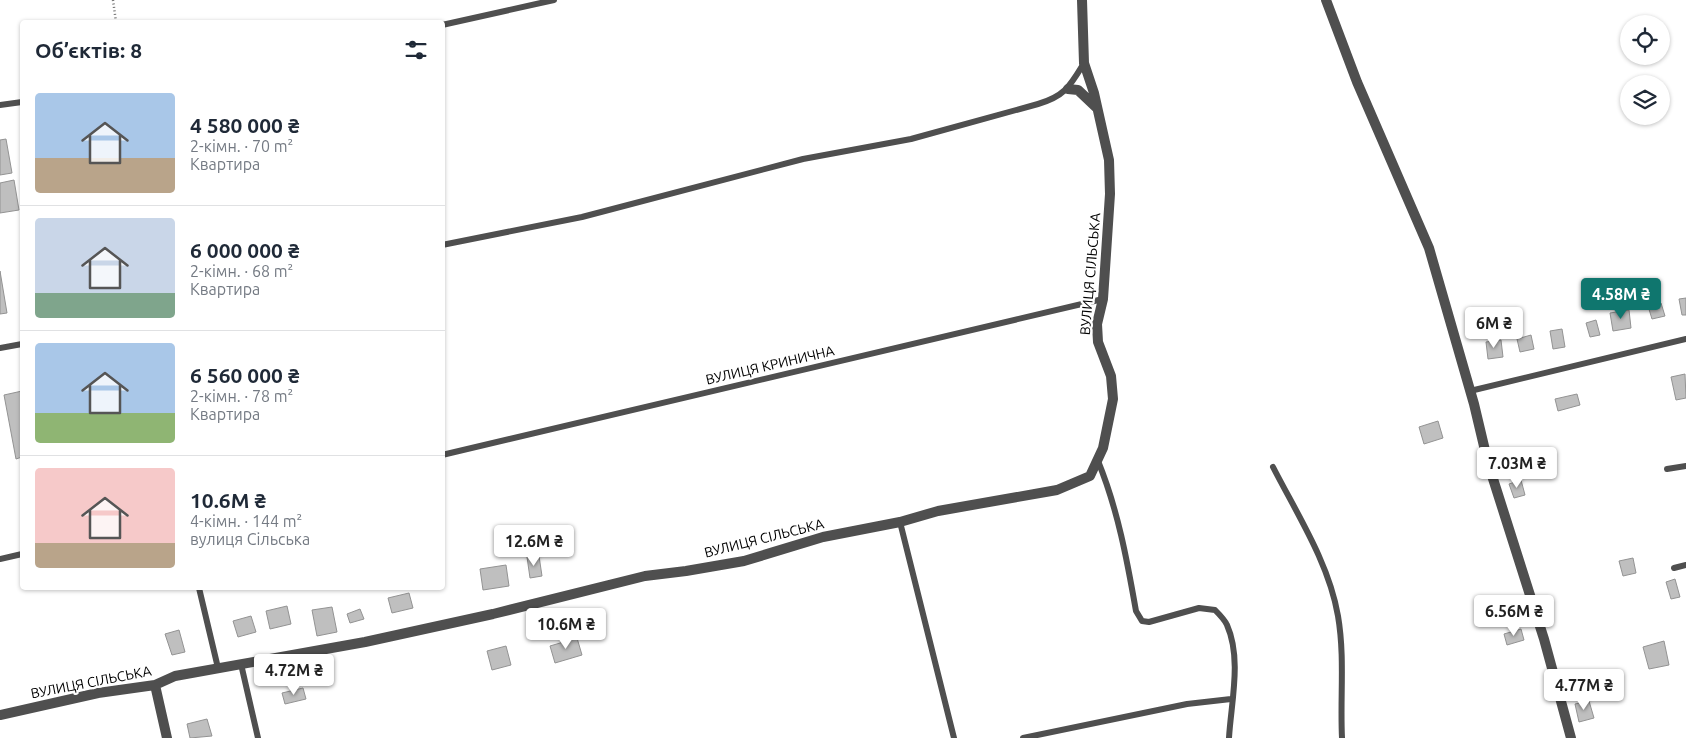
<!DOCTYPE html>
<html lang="uk">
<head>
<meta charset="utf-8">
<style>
	:root { --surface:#fff; --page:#f6f6f7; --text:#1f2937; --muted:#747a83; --line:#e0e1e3; --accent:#0f766e }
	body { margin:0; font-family:Ubuntu,sans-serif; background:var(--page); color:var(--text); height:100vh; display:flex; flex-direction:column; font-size:19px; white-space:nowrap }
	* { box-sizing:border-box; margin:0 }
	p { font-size:16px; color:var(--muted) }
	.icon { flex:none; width:28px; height:28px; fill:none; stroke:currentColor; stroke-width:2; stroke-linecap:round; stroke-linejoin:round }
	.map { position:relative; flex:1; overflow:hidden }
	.drawer { position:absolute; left:20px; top:20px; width:425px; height:570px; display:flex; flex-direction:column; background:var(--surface); border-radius:5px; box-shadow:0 1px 4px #0004 }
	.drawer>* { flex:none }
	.fabs { position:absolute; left:1620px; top:15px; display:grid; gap:10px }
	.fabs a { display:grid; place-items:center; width:50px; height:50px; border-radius:50%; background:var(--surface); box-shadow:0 1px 4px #0004; font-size:25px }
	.price { position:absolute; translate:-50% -42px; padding:0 11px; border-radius:5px; background:#fff; color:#222; font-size:16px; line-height:32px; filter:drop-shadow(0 1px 2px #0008) }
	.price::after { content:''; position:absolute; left:50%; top:30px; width:15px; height:11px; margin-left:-8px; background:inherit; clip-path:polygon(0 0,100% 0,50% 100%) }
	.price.current { background:var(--accent); color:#fff }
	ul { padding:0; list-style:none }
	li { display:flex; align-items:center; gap:15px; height:125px; padding:0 15px }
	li+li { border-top:1px solid var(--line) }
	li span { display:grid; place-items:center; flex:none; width:140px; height:100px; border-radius:5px; color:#555 }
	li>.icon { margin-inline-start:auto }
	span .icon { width:60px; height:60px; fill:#fffc; stroke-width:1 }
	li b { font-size:21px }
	h2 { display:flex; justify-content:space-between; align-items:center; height:60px; padding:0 15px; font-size:21px }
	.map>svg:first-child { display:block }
	.building { fill:#bfbfbf; stroke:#939393 }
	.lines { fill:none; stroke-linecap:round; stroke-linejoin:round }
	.path { stroke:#717171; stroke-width:2.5; stroke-dasharray:1 2.5; stroke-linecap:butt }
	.lane { stroke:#4f4f4f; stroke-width:6 }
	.street { stroke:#4f4f4f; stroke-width:10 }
	.labels { text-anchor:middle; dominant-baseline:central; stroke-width:4.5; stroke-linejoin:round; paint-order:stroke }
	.street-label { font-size:14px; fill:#000; stroke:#fff }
</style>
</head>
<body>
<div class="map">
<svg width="1686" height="738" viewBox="0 0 1686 738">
	<rect width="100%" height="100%" fill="#fff"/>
	<!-- building -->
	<path class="building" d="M6,139L12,173L0,175V140Z
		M14,180L19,210L0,213V183Z
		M0,271L7,313L0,314Z
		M1686,298V315H1682L1679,299Z
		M1661,303L1665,316L1652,319L1648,306Z
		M1629,310L1631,328L1613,331L1610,313Z
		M1596,320L1600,335L1590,337L1586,323Z
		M1562,329L1565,347L1553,349L1550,331Z
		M1531,335L1534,349L1520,352L1517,339Z
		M1501,340L1503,357L1488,359L1486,342Z
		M1685,374L1686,398L1676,400L1671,377Z
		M22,391V457L16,459L4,395Z
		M1577,394L1580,405L1558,411L1555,399Z
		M1438,421L1443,438L1424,444L1419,427Z
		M1521,480L1525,495L1514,498L1509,484Z
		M539,556L542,576L530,578L527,557Z
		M1633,558L1636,573L1623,576L1619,561Z
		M506,565L509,586L483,590L480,569Z
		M1675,579L1680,597L1671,599L1666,582Z
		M409,593L413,608L392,613L388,598Z
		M287,606L291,624L270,629L266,611Z
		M332,607L337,632L317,636L312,610Z
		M360,609L364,619L350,623L347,614Z
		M251,616L256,632L238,637L233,621Z
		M1521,629L1524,640L1507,645L1504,634Z
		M179,630L185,652L172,655L165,634Z
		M577,638L582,655L555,663L550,646Z
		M1664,641L1669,665L1649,669L1643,647Z
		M506,646L511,665L492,670L487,651Z
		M303,688L306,699L285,704L282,693Z
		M1589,701L1594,718L1579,722L1575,704Z
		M207,719L212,736L190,738L187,724Z"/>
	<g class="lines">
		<!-- path -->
		<path class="path" d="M113,0L116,22"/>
		<!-- lane -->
		<path class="lane" d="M442,25L554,0
			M0,105L22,102
			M442,245L582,217L803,159L911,139L1038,104C1065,96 1070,86 1084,63
			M0,348L22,344
			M1470,391L1686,339
			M442,455L1103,299
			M1098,461C1118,510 1127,560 1136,611L1142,621L1149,622L1199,608L1215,610C1219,614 1225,620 1227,625C1242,659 1231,703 1229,738
			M1273,467C1297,514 1329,563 1338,616C1345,657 1340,697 1342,738
			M1667,469L1686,466
			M900,522L954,738
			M0,559L22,554
			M1674,568L1686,565
			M199,588L218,668
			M241,664L258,738
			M1023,738L1187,704L1231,699"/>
		<!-- street -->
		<path class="street" d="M1326,0L1357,82L1429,248L1474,404L1488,463L1544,639L1571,738
			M1068,89L1078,90L1097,108
			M155,685L167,738
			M0,715L98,693L155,685L175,676L365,642L493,614L645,576L686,571L744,561L823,537L900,522L938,511L1057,490L1090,476L1103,448L1113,399L1111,376L1098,342L1097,324L1103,299L1110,194L1109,160L1094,93L1084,63L1082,0"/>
	</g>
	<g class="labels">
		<!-- street labels -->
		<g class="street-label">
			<text transform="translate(1090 274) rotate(-85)">ВУЛИЦЯ СІЛЬСЬКА</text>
			<text transform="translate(770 365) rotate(-13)">ВУЛИЦЯ КРИНИЧНА</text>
			<text transform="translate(764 538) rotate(-14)">ВУЛИЦЯ СІЛЬСЬКА</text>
			<text transform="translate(91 682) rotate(-11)">ВУЛИЦЯ СІЛЬСЬКА</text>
		</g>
	</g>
</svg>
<div class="fabs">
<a><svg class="icon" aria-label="locate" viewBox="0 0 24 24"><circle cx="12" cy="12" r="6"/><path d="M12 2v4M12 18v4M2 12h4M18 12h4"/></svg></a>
<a><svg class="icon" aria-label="layers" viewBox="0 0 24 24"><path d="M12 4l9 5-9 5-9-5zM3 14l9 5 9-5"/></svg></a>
</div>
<b class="price current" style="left:1621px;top:320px">4.58M ₴</b>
<b class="price" style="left:1494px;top:349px">6M ₴</b>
<b class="price" style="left:1517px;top:489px">7.03M ₴</b>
<b class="price" style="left:534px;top:567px">12.6M ₴</b>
<b class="price" style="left:1514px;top:637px">6.56M ₴</b>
<b class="price" style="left:566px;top:650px">10.6M ₴</b>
<b class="price" style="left:294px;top:696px">4.72M ₴</b>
<b class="price" style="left:1584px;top:711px">4.77M ₴</b>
<section class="drawer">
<h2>Об’єктів: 8<svg class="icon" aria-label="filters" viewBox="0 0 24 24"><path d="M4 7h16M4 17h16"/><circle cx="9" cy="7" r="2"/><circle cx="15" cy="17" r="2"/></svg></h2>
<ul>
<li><span style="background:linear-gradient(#a9c7e8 65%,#b9a48a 0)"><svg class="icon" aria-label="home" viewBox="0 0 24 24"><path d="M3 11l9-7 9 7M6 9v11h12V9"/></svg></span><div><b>4 580 000 ₴</b><p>2-кімн. · 70 m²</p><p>Квартира</p></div></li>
<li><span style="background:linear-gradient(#c9d6e8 75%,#7fa58c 0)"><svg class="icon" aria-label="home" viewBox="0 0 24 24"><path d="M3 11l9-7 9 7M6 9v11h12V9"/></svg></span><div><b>6 000 000 ₴</b><p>2-кімн. · 68 m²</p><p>Квартира</p></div></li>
<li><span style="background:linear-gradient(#a9c7e8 70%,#8fb573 0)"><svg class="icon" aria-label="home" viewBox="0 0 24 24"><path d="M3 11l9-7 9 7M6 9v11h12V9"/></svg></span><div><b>6 560 000 ₴</b><p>2-кімн. · 78 m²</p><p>Квартира</p></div></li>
<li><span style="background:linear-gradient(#f6c9c9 75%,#b9a48a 0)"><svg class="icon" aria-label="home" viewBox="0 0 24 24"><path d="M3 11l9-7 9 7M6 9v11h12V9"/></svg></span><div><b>10.6M ₴</b><p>4-кімн. · 144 m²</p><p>вулиця Сільська</p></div></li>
</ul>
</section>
</div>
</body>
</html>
